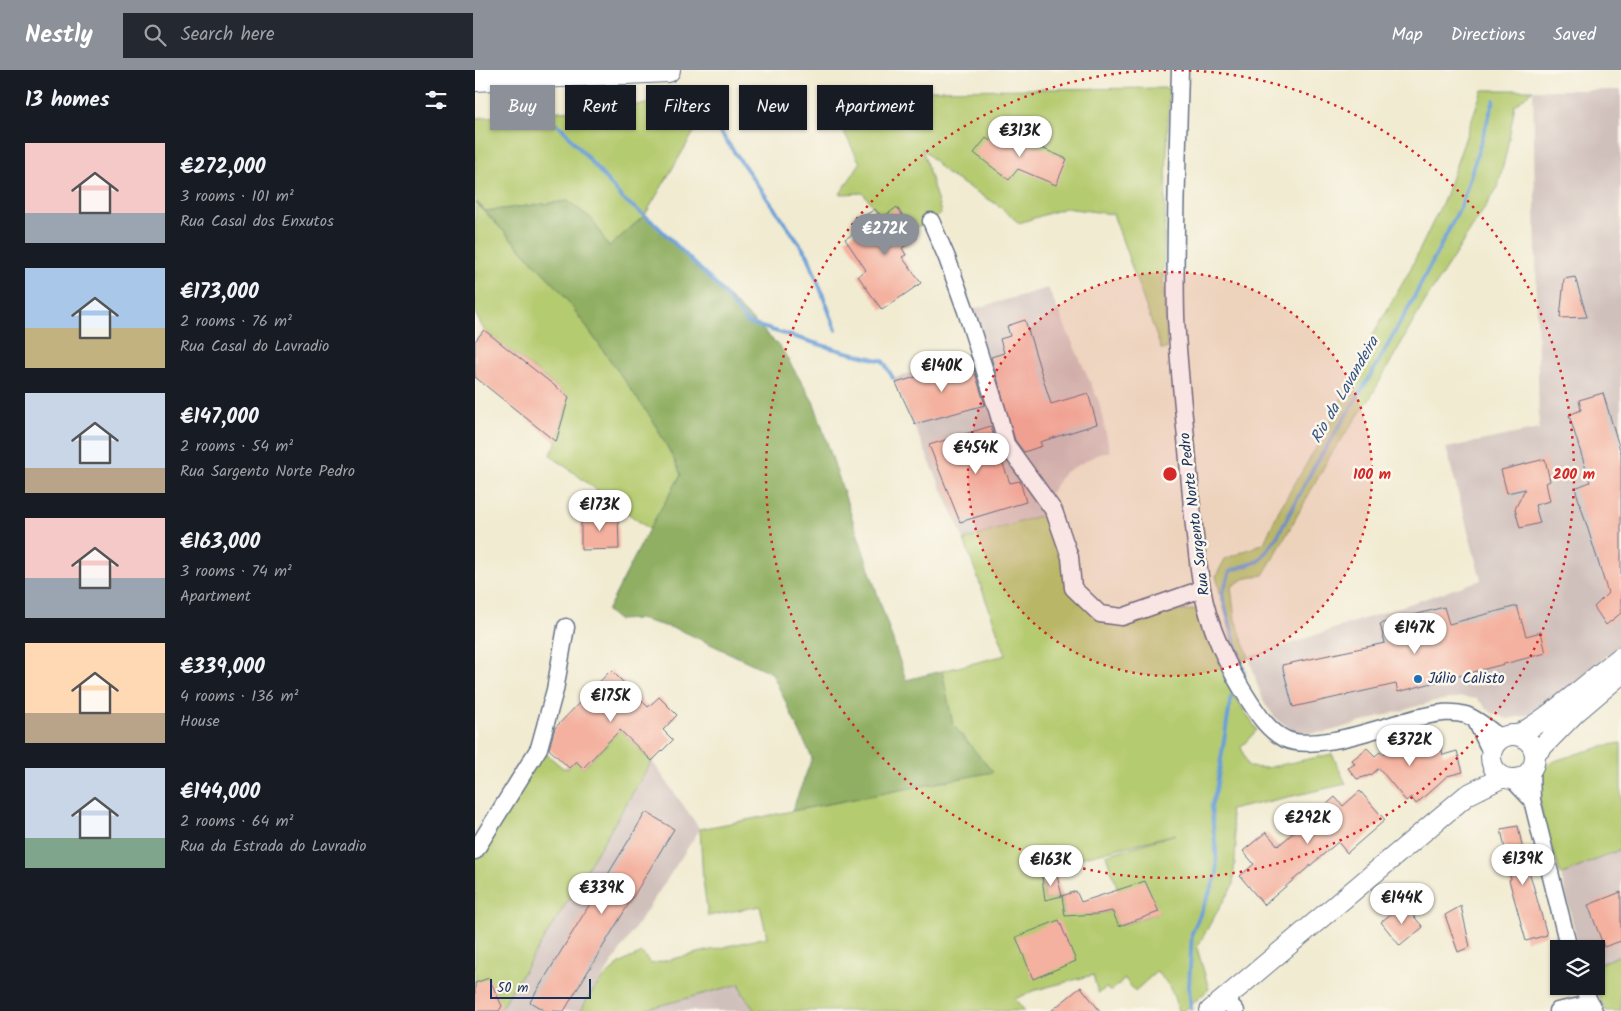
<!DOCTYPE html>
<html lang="en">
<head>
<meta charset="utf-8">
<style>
	:root { --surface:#171b24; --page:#242831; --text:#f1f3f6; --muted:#9ea1a6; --accent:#8c9099 }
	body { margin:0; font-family:Kalam,sans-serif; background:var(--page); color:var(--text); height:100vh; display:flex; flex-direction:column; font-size:19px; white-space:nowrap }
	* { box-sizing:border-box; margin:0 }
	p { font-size:16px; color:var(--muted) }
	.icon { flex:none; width:28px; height:28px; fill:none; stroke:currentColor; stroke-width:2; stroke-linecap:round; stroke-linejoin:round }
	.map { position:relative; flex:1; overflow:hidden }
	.drawer { display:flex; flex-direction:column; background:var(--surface); width:475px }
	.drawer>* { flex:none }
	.top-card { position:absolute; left:15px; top:15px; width:475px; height:45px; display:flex; gap:10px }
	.buttons { position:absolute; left:1075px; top:870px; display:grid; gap:10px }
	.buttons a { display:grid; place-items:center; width:55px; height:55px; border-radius:0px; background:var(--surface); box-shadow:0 1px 4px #0004; font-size:25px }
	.scale { position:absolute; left:15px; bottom:12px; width:101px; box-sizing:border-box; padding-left:5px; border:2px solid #1b2f5e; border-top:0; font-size:14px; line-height:18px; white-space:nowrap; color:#1b2f5e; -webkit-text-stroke:4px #fbf7ec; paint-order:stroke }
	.price { position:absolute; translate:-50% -42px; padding:0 11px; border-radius:18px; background:#fff; color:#222; font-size:16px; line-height:32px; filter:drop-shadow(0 1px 2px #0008) }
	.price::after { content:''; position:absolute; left:50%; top:30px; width:15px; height:11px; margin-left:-8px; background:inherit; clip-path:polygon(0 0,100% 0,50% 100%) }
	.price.on { background:var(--accent); color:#fff }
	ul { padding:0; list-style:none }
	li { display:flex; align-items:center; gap:15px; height:125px; padding:0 25px }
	li span { display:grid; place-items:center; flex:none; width:140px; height:100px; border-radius:0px; color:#555 }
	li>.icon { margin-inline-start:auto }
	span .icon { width:60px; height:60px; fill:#fffc; stroke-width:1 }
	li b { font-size:21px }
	h2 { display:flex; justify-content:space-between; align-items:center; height:60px; padding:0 25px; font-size:21px }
	.chip { padding:0 18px; border-radius:0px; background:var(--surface); box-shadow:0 1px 4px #0004; font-size:18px; line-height:45px }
	.chip.on { background:var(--accent); color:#fff }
	header { display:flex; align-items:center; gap:30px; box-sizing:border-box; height:70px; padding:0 25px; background:var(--accent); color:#fff }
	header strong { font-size:24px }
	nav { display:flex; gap:28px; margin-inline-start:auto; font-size:18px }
	.search { width:350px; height:45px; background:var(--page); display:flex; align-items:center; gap:12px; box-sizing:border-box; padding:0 18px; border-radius:0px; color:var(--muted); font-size:19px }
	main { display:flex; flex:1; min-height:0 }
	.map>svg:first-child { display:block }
	.industrial { fill:#d0c0bc }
	.green { fill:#b5cb6f; stroke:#687d66; fill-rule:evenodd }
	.forest { fill:#90af62; stroke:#566f60 }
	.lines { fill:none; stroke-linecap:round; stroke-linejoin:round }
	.stream { stroke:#699fd7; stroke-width:4 }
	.building { fill:#f4b19f }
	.minor-casing { stroke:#667186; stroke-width:19 }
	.major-casing { stroke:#667186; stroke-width:22 }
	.highway-casing { stroke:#667186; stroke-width:26 }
	.minor { stroke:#fff; stroke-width:16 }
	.major { stroke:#fff; stroke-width:20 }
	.highway { stroke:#fff; stroke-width:24 }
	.ring { fill:none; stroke:#d62828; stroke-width:2.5; stroke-dasharray:2.5 5 }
	.poi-dot { fill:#1f6fb2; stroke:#fbf7ec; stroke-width:2 }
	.labels { text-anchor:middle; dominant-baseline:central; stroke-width:5; stroke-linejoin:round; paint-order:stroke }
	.street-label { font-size:15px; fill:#1b2f5e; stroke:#fbf7ec }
	.poi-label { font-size:15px; fill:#1b2f5e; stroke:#fbf7ec; text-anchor:start }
	.water-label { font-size:16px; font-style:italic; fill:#365688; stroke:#fbf7ec }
	.centre { fill:#d62828; stroke:#fbf7ec; stroke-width:2.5 }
	.ring-label { font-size:15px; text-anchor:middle; font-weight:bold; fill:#d62828; stroke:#fbf7ec; stroke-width:5; stroke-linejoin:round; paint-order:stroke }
</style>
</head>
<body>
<header>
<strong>Nestly</strong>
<div class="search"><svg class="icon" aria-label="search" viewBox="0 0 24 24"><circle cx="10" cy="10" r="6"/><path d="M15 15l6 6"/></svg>Search here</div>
<nav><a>Map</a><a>Directions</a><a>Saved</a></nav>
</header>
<main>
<section class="drawer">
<h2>13 homes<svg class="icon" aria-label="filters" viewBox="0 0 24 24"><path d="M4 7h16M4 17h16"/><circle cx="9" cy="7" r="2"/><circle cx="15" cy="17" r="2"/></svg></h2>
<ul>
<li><span style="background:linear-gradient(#f6c9c9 70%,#9aa5b1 0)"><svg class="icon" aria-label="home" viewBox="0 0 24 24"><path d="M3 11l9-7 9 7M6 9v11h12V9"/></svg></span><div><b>€272,000</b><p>3 rooms · 101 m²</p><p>Rua Casal dos Enxutos</p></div></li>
<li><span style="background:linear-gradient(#a9c7e8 60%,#c2b280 0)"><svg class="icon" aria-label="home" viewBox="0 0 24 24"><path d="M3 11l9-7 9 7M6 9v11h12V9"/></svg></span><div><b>€173,000</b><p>2 rooms · 76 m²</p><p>Rua Casal do Lavradio</p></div></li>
<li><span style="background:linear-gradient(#c9d6e8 75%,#b9a48a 0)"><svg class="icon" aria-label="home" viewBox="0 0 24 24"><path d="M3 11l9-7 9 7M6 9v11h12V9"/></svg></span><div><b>€147,000</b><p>2 rooms · 54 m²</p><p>Rua Sargento Norte Pedro</p></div></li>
<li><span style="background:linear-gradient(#f6c9c9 60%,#9aa5b1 0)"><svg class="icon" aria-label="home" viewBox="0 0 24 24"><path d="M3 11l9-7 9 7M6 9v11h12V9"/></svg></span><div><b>€163,000</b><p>3 rooms · 74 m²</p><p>Apartment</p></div></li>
<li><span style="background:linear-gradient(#ffd9b3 70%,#b9a48a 0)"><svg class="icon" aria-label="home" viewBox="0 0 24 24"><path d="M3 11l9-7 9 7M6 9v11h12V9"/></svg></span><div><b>€339,000</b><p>4 rooms · 136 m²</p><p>House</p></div></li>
<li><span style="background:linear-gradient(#c9d6e8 70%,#7fa58c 0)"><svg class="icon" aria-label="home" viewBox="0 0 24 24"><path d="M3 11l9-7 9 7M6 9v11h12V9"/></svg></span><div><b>€144,000</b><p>2 rooms · 64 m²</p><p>Rua da Estrada do Lavradio</p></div></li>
</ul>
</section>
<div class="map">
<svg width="1146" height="941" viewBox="0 0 1146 941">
	<rect width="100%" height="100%" fill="#fbf7ec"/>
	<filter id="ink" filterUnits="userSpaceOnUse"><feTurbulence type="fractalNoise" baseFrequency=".02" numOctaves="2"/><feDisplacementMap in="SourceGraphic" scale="10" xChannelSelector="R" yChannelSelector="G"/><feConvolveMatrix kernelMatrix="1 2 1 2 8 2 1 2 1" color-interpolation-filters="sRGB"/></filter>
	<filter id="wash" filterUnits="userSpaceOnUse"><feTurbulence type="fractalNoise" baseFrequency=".0096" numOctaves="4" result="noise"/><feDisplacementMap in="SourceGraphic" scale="20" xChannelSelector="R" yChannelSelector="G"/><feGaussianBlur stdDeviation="1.12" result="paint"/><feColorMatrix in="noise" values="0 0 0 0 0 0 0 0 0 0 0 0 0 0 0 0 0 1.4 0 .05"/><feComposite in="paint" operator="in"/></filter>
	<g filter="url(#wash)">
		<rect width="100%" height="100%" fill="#f1ebd1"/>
		<!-- industrial -->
		<path class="industrial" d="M1058,20H1146V574L1109,605L1084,630L1049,646L1033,649L1017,643L1002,629L989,627L960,631L852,662L834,663L816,659L802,650L790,634L783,617L774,587L1006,510L971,378L1064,359Z
			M573,218L624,332L635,382L625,383L589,403L574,425L579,441L489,470L418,308L504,284L491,241Z
			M177,691L225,759L124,913L109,933L106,941H24L95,827Z
			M1146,779V885L1121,895V879H1104L1086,805Z
			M266,914L268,924L280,941H164Z"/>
		<!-- green -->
		<path class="green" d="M694,18L688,205L692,279H686L638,144L590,138L544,153L523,135L472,104L447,78L466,143L456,151L437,159L422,138L407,148L388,123L365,124L385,93L349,23L448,20Z
			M1007,20H1058L1040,35L1031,84L1023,117L949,233L894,330L855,386L807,473L788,505L768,509L756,517L760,549L774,587L763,593L741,506L750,489L789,473L804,440L844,373L901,259L934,202L970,127Z
			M185,33L235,35L170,145L134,177L117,149L93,131L11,141L0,131V48Z
			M0,132L85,220L177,349L200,391L206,405L174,459L75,385L80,376L94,327L9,260L0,243Z
			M579,441L598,518L625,544L647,547L724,539L757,622L782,660L766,677L773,697L791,698L857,684L871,714L755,740L761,775L758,815L735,854L722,878L734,919L709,941H703C699,925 695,913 681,902L660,921L650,909L635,922L632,918L623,923L618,905L561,920L540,929L550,941H280L268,924L265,914L164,941H106C114,922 131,903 148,892C154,888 161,886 167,883L176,894L292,867L285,836L233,846L228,810L225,759L517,702L478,655L467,601L531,585L489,470ZM701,764L631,785L643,820L684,842L645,856L637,841L622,844L590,845L587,826L570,830L565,798Z
			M145,660L177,691L95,827L24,941H0V781L64,678L88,698H94L101,691L108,698Z
			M1146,673V779L1086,805C1079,782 1047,709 1076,693C1083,689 1093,687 1101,684C1116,680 1130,675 1146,673Z
			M1146,885V941H1131L1118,916H1121V895Z"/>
		<!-- forest -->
		<path class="forest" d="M0,131L11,141L93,131L117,149L134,177L170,145L306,278L339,333L431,610L467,601L478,655L518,702L317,741L337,688L297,603L205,560L164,549L143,550L132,541L174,459L206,405L200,391L177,349L85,220Z"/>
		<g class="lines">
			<!-- stream -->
			<path class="stream" d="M231,42L333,186L361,260
				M66,43L88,59L148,129L179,153L245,219L273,253L363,280L408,291L418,308
				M769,602L747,525L755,501L784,491L802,467L839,397L894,308L933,239L986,136L1019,30
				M716,939L714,917L717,863L742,805L741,781L736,737L741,720L756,627"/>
		</g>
		<g id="blocks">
			<!-- building -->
			<path class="building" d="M524,60L592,89L581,115L543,99L534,110L499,83L511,68L515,71Z
				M422,137L442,168L427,178L431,185L427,187L446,213L407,240L383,206L391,200L370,169L391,156L386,148L400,139L407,148Z
				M1100,207L1112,247L1085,248L1089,209Z
				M550,250L576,334L613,323L622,354L565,372L567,376L549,382L540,370L516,287L529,283L525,269L535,266L532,256Z
				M9,260L94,327L81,372L0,307V271Z
				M496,290L510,335L440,354L421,313Z
				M1128,323L1146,383V543L1131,555L1119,537L1133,523L1100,418L1115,412L1094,345L1106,340L1104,330Z
				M516,356L521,377L529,388L526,389L535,413L545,411L551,432L485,452L454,375Z
				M1070,389L1075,411L1071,413L1075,431L1060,435L1065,453L1045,458L1040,439L1050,419L1032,423L1026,400Z
				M143,443L144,479L106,480V444Z
				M1042,536L1051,566L1066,562L1071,583L923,622L921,614L818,637L807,595L910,573L905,554L969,537L974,554Z
				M136,600L173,637L184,627L202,645L188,660L198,670L177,691L145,660L108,698L101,691L94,698L74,679L80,658Z
				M955,664L958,674L965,672L968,685L982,681L988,702L972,706L941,734L936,727L931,731L904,698L896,705L882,709L873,698L880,694L877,690L892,678L900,686L905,682L907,684L935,673L934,669Z
				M885,721L910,750L872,783L863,772L789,835L765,806L779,794L768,781L791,762L803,776L860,727L868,736Z
				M171,742L199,759L89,941H70L55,932Z
				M1043,756L1053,805L1055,804L1072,865L1051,871L1034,810L1036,809L1026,759Z
				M581,802L587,826L570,830L567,807Z
				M670,811L684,842L644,856L637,841L622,844L590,846L587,826L601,821L606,832Z
				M1146,822V871L1129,877L1113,835Z
				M928,834L948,857L925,876L906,852Z
				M986,836L995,877L983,882L970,845Z
				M584,850L601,891L558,909L541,867Z
				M14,908L27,936L24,941H0V913Z
				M606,917L625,941H576Z"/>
		</g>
	</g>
	<g filter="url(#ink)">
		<use href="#blocks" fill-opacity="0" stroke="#667186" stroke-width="1"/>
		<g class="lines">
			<!-- minor casing -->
			<g class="minor-casing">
				<path id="minor" d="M705,0C703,81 699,165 701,246C703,290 708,335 712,379C716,425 719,472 727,518C733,556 754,600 775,632C784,646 794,661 810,669C842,683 910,655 945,647C960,644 976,640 991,645C1003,649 1015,660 1025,668
					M456,151L472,188L491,241L524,346L531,374L579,441L595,487L598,518L625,544L647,547L727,519
					M1001,651L1016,682
					M1056,700L1057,730L1094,879
					M1037,709L1057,730
					M0,781L64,678L80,620L91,557
					M1107,916L1119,941
					M750,929L761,941
					M1082,941L1115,934"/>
			</g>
			<!-- major casing -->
			<g class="major-casing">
				<path id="major" d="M1016 687a22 22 0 1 1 44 0a22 22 0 1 1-44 0Z
					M1043,665C1080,644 1112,613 1146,587
					M1060,684L1101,642L1146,604
					M735,941L992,725L1028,707"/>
			</g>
			<!-- highway casing -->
			<g class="highway-casing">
				<path id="highway" d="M0,9L193,0"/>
			</g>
			<!-- minor -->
			<use href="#minor" class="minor"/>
			<!-- major -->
			<use href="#major" class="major"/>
			<!-- highway -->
			<use href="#highway" class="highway"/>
		</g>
	</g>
	<!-- distance rings -->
	<circle cx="695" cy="404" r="202" fill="#d62828" fill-opacity=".12"/>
	<g class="ring">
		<circle cx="695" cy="404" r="202"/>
		<path d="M699 0A404 404 0 1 1 691 0"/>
	</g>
	<!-- markers -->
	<circle class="poi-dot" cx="943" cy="609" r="5"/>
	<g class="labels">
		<!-- street labels -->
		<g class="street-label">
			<text transform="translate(720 444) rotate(-97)">Rua Sargento Norte Pedro</text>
		</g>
		<!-- poi labels -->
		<g class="poi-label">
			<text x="953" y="609">Júlio Calisto</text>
		</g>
		<!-- water labels -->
		<g class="water-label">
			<text transform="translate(870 320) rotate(-60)">Rio da Lavandeira</text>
		</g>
	</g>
	<circle cx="695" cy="404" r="8" class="centre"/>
	<g class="ring-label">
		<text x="897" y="409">100 m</text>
		<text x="1099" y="409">200 m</text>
	</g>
</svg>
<div class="buttons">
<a><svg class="icon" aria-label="layers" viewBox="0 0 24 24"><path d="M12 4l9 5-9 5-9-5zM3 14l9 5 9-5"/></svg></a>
</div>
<div class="scale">50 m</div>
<b class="price" style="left:545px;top:88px">€313K</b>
<b class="price on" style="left:410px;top:186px">€272K</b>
<b class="price" style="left:467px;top:323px">€140K</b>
<b class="price" style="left:501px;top:405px">€454K</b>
<b class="price" style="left:125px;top:462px">€173K</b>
<b class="price" style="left:940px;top:585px">€147K</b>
<b class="price" style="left:136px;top:653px">€175K</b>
<b class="price" style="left:935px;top:697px">€372K</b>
<b class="price" style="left:833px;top:775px">€292K</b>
<b class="price" style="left:1048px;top:816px">€139K</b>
<b class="price" style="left:576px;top:817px">€163K</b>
<b class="price" style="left:127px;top:845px">€339K</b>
<b class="price" style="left:927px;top:855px">€144K</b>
<div class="top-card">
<a class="chip on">Buy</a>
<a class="chip">Rent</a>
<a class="chip">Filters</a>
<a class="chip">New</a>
<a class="chip">Apartment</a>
</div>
</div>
</main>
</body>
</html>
